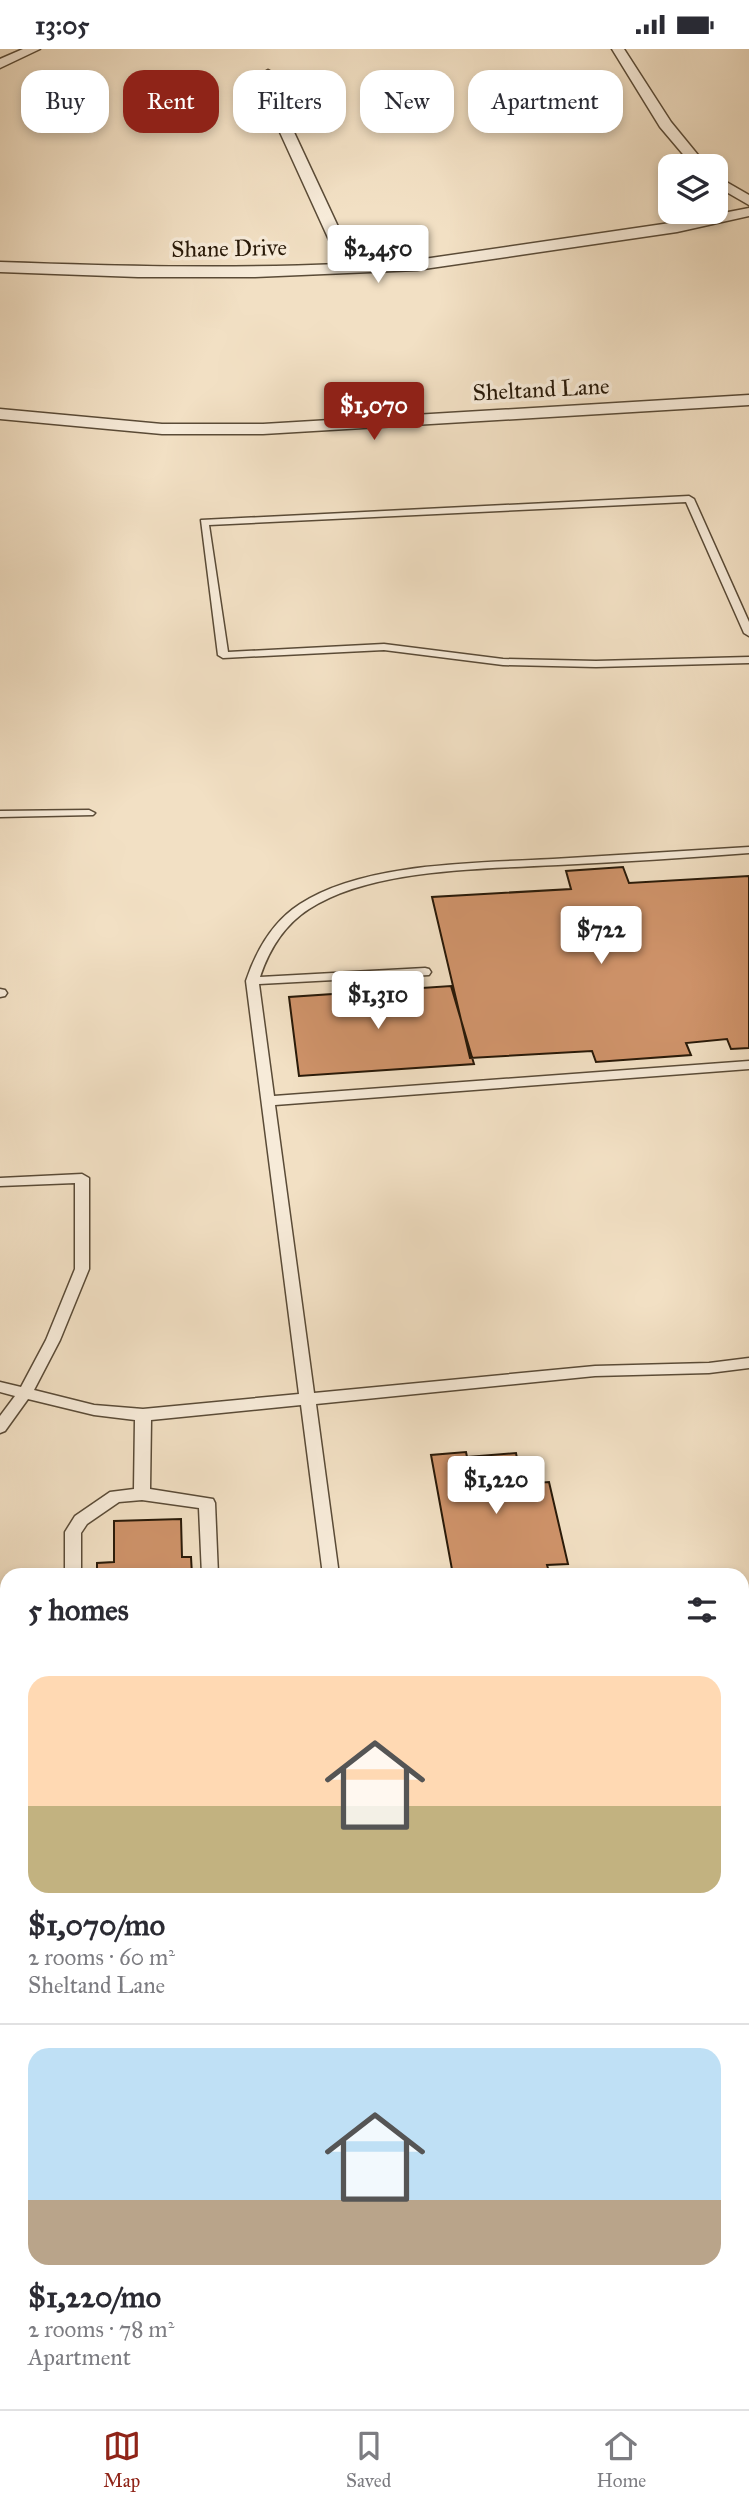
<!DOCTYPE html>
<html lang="en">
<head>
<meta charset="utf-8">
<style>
	:root { --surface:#fff; --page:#f2f2f3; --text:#2b2b33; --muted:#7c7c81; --line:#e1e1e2; --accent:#8f2418 }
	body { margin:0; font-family:"IM FELL Great Primer",serif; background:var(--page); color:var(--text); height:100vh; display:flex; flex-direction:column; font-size:26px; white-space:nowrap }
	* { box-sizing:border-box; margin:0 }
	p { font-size:23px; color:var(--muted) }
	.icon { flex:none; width:38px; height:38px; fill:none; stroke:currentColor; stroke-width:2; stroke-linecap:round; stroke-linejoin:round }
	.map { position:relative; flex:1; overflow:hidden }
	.panel { position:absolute; left:0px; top:1519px; width:749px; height:842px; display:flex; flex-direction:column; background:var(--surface); border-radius:21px 21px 0 0; box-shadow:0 4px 10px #0003 }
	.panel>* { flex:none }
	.guide { position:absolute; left:21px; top:21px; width:707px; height:63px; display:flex; gap:14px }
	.controls { position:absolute; left:658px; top:105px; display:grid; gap:14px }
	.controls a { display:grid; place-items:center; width:70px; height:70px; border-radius:14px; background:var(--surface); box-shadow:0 4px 10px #0003; font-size:35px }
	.price { position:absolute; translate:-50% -60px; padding:0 16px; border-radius:7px; background:#fff; color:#222; font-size:23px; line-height:46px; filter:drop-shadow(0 2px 4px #0008) }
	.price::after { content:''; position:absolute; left:50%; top:42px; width:21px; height:16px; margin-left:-10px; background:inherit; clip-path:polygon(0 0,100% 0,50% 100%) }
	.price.current { background:var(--accent); color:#fff }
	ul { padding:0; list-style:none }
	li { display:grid; align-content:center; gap:14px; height:371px; padding:0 28px }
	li+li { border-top:2px solid var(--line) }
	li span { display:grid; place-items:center; height:217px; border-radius:21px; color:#555 }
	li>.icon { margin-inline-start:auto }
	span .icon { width:126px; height:126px; fill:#fffc; stroke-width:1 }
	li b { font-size:30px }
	h2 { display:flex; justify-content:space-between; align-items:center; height:84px; padding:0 28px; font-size:30px }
	.pill { padding:0 24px; border-radius:21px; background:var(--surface); box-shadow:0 4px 10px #0003; font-size:24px; line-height:63px }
	.pill.current { background:var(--accent); color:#fff }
	.status { display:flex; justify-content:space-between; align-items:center; height:49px; padding:0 35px; background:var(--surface); direction:ltr }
	.status svg { height:19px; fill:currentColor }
	.dock { display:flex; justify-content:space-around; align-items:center; height:98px; border-top:2px solid var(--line); background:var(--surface); font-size:19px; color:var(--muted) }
	.dock a { display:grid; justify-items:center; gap:4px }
	.dock .current { color:var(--accent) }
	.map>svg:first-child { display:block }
	.building { fill:#cf936a; stroke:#281908; stroke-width:2 }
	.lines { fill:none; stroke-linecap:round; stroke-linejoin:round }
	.service-casing { stroke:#5a4b37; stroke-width:3 }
	.minor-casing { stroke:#5a4b37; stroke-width:3 }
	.primary-casing { stroke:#281908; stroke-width:3 }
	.service { fill:#f7ebd9; fill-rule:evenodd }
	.minor { fill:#f7ebd9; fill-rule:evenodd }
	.primary { fill:#e9c082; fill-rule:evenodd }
	.labels { text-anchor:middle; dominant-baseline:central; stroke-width:7; stroke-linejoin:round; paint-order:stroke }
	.far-street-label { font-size:23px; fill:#281908; stroke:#f7ebd9 }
</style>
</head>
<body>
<div class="status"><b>13:05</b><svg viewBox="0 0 49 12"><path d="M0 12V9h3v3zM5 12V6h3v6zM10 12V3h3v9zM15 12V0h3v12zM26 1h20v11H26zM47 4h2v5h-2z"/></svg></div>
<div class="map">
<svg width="749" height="2360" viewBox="0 0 749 2360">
	<rect width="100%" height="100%" fill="#f2e0c4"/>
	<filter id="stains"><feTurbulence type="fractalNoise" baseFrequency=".00286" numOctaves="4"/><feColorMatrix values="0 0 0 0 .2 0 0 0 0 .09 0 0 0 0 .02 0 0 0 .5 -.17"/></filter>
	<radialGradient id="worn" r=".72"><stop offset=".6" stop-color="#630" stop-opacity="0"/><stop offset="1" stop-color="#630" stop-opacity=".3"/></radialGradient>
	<!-- building -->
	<path class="building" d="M623,818L629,834L749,827V999L731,1000L727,990L686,994L691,1006L596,1013L592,1002L470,1009L432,848L571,840L566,822Z
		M451,937L474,1015L299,1027L289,948Z
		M466,1403L467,1408L516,1404L522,1435L549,1433L568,1515L547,1516L550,1526H521L520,1520L453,1526L431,1406Z
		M181,1470L182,1508H191L192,1526H97V1514L114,1513V1472Z
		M742,1912H747L749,1919V1975L742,1976Z"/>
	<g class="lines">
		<!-- service casing -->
		<g class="service-casing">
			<path id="service" d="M689,447L694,450L749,573V587L744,584L686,453L209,476L228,603L384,595L503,610L596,612L749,608V614L596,618L503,616L384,601L223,609L218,606L201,471Z
				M89,761L95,764L93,766L0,768V762Z
				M749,798V804C685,809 622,813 558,816C483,820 372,819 309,860C284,876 269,901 260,928L425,919L429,920L431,923L429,926L259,935L274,1047L749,1012V1020L275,1056L314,1344L595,1317L709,1314L749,1309V1319L709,1324L595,1327L316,1355L339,1526H323L301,1356L151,1371L150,1440L213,1450L215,1454L218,1526H202L199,1459L142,1451L119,1453L87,1475L81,1484V1526H65V1483L75,1467L110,1443L134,1440L135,1371L94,1366L28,1350L5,1382L0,1384V1367L15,1347L0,1343V1333L21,1338L46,1291L75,1220V1134L0,1137V1129L82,1125L89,1129V1220L60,1291L34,1341L94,1356L143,1360L299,1345L246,932C256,902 272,873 300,855C364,813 478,814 553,810C618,806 684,802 749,798Z
				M0,940L5,941L7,944L5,947L0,948Z
				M749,1591V1613L742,1617V1595Z
				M749,1804V1823L742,1826V1807Z
				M7,1815V1833L0,1836V1818Z
				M742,1861L749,1864V1886L742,1883Z
				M742,2009L749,2012V2073L742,2070Z
				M749,2091V2114L742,2117V2093Z
				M0,2119L7,2122V2142L0,2139Z
				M427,2354H449V2360H427Z"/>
		</g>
		<!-- minor casing -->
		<g class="minor-casing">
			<path id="minor" d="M23,0H40L0,19V10Z
				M612,0H624L671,73L707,117H693L660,78Z
				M268,21L275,25L292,79L355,214L417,211L677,173L749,159V167L677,183L417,221L255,228H138L0,223V213C114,217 226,220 340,215L278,79L261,25Z
				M716,127L749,146V156L716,137Z
				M749,346V356L263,385H162L0,370V360L162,375H263Z
				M0,2228H7V2270H0Z
				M742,2292L749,2293V2335L742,2334Z"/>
		</g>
		<!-- primary casing -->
		<g class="primary-casing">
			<path id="primary" d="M749,1652V1690L742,1691V1653Z
				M7,1701V1741L0,1742V1702Z"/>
		</g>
		<!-- service -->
		<use href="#service" class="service"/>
		<!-- minor -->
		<use href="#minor" class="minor"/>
		<!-- primary -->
		<use href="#primary" class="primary"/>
	</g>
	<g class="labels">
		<!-- far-street labels -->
		<g class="far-street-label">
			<text transform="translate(229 199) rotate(-1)">Shane Drive</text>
			<text transform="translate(541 340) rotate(-3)">Sheltand Lane</text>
		</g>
	</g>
	<rect width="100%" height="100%" filter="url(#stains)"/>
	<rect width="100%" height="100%" fill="url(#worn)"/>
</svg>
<div class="controls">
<a><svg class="icon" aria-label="layers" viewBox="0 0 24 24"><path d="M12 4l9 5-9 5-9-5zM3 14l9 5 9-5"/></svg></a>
</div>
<b class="price" style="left:378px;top:236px">$2,450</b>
<b class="price current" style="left:374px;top:393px">$1,070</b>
<b class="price" style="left:601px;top:917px">$722</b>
<b class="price" style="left:378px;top:982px">$1,310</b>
<b class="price" style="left:496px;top:1467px">$1,220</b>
<div class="guide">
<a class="pill">Buy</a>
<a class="pill current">Rent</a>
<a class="pill">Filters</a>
<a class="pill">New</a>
<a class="pill">Apartment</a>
</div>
<section class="panel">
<h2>5 homes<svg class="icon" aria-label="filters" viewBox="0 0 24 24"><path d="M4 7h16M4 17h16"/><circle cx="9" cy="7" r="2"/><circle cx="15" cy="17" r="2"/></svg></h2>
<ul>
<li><span style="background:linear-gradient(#ffd9b3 60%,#c2b280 0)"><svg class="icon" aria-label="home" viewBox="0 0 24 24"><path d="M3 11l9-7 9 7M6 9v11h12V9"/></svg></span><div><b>$1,070/mo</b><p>2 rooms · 60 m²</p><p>Sheltand Lane</p></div></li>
<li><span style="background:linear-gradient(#bfe0f5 70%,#b9a48a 0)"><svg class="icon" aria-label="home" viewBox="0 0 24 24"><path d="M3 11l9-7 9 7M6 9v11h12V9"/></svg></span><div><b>$1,220/mo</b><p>2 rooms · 78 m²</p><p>Apartment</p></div></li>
</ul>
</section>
</div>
<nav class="dock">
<a class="current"><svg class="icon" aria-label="map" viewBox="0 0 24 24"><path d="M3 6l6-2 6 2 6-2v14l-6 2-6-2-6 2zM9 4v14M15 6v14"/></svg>Map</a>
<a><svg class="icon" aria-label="saved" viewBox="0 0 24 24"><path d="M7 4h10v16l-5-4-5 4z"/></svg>Saved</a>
<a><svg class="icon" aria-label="home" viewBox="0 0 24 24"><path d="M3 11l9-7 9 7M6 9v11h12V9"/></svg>Home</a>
</nav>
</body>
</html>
